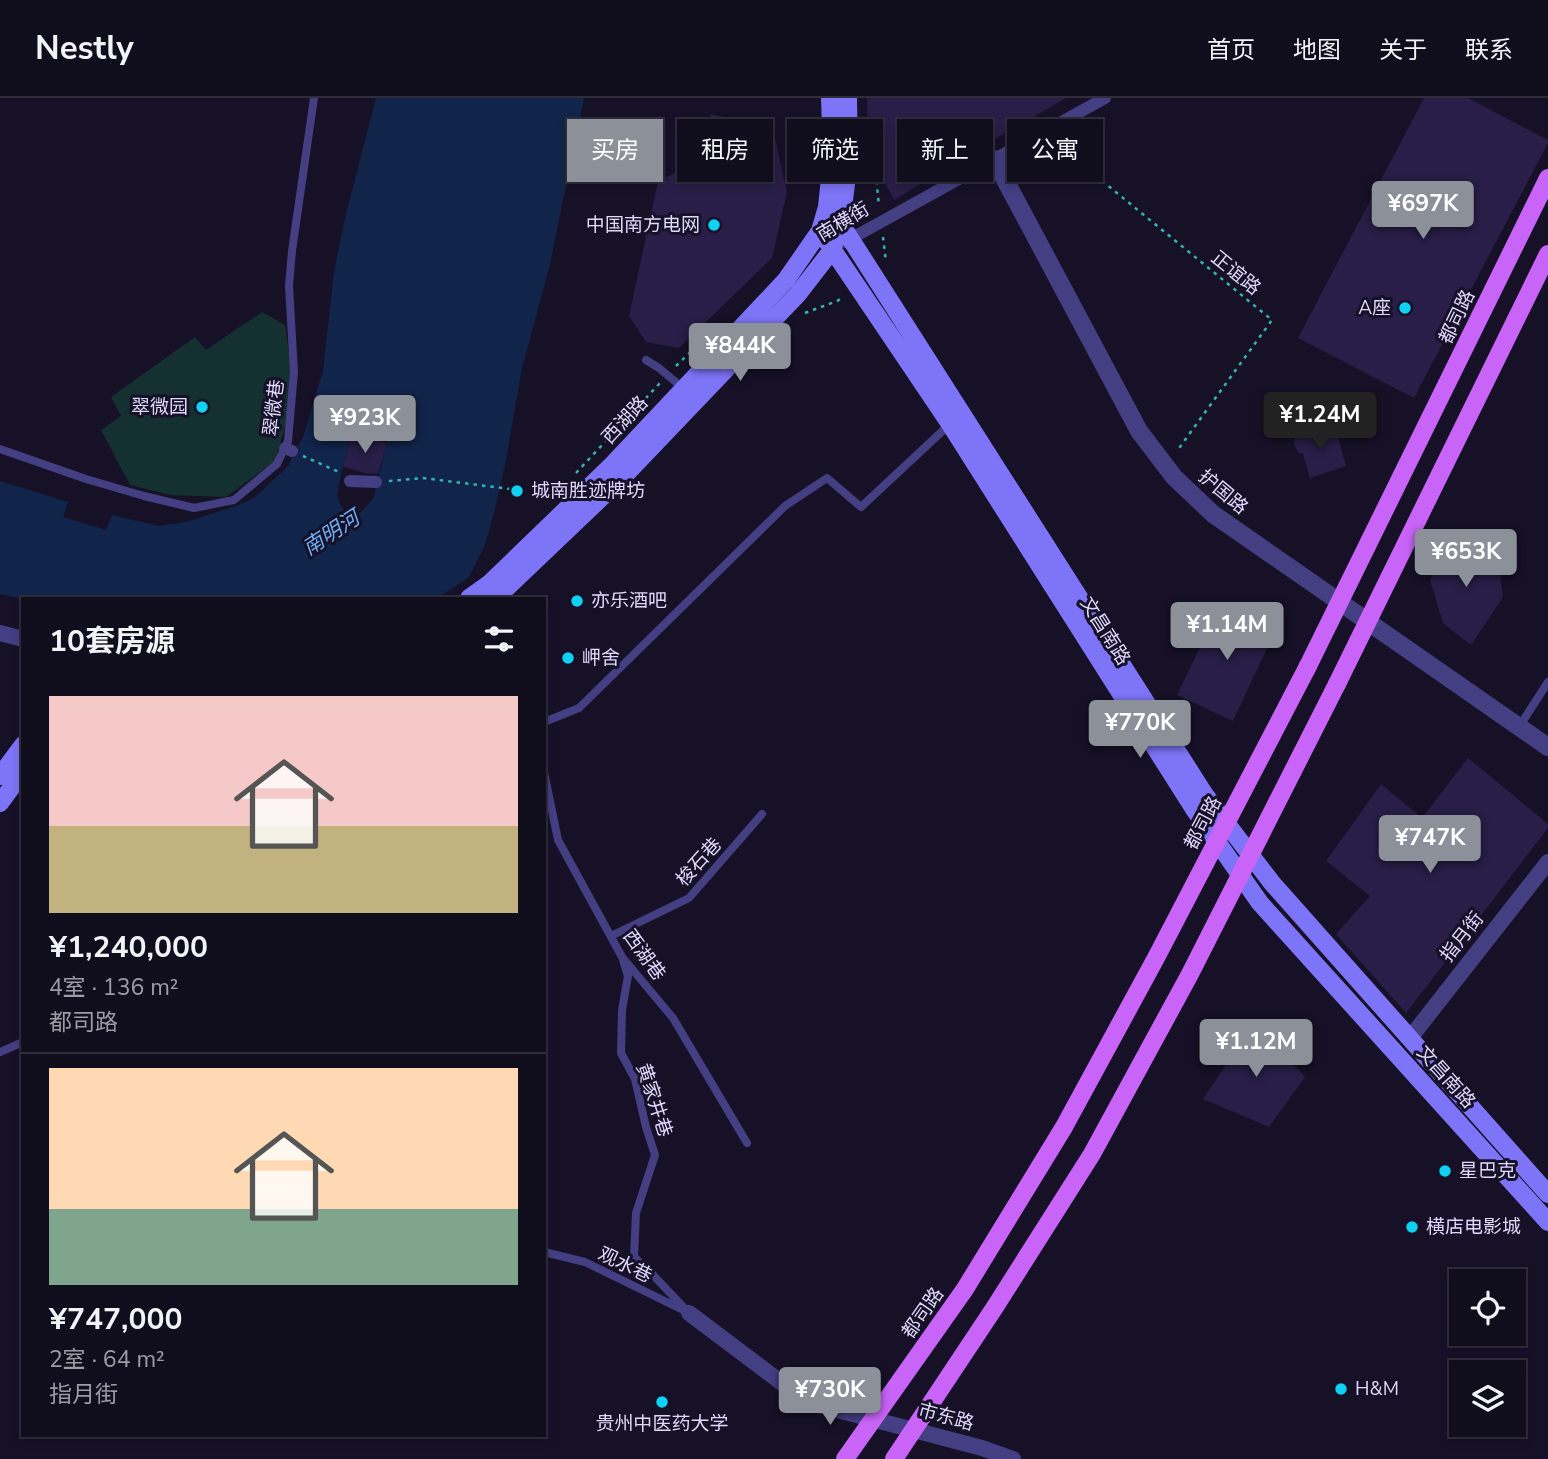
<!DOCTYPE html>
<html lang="zh">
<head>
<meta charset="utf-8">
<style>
	:root { --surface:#100d1d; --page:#1e1b2a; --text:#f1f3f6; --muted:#9c9ca4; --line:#302d3b; --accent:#8c9099 }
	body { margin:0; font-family:"Nunito Sans","Noto Sans SC",sans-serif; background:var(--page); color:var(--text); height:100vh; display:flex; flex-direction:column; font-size:26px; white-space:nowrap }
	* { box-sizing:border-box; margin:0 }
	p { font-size:23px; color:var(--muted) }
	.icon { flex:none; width:38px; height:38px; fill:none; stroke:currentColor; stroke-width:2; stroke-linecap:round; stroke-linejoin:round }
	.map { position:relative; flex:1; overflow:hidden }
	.details { position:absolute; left:21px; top:499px; width:525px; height:840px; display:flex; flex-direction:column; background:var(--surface); border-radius:0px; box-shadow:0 4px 10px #0003,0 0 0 2px var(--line) }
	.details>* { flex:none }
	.guide { position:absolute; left:567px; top:21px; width:665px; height:63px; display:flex; gap:14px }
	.tools { position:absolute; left:1449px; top:1171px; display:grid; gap:14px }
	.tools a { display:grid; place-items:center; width:77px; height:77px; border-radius:0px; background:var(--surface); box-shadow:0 4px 10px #0003,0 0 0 2px var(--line); font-size:35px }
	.price { position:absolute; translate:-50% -60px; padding:0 16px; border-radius:7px; background:var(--accent); color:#fff; font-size:23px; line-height:46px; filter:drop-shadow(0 2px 4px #0008) }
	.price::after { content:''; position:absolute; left:50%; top:42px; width:21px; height:16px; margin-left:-10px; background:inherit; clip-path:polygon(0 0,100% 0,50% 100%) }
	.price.active { background:#222; color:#fff }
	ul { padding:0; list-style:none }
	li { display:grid; align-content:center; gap:14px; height:371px; padding:0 28px }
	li+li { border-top:2px solid var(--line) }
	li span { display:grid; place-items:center; height:217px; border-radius:0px; color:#555 }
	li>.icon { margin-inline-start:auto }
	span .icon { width:126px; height:126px; fill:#fffc; stroke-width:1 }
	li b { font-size:30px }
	h2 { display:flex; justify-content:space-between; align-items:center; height:84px; padding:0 28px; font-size:30px }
	.pill { padding:0 24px; border-radius:0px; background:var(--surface); box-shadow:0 4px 10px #0003,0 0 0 2px var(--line); font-size:24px; line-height:63px }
	.pill.active { background:var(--accent); color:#fff }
	header { display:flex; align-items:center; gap:42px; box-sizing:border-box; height:98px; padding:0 35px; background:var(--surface); border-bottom:2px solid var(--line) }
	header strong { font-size:33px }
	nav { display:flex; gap:38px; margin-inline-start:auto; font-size:24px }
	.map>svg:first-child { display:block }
	.green { fill:#143030 }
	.water { fill:#11244a; fill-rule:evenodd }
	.building { fill:#281e47 }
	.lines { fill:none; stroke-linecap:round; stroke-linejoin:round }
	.path { stroke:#36b4b2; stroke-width:2.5; stroke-dasharray:3.5 5; stroke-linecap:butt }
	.service { stroke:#443e83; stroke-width:8 }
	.pedestrian { stroke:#443e83; stroke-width:12 }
	.minor { stroke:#443e83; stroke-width:16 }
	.tertiary { stroke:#443e83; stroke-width:18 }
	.secondary { stroke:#7e74f8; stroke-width:18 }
	.primary { stroke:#c865f8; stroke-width:18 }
	.primary-bridge { stroke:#c865f8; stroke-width:18 }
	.poi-dot { fill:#0ed1f4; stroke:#161127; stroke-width:2.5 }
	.labels { text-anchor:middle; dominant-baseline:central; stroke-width:6; stroke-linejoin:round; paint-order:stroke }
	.street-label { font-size:19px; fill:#ded8fd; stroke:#161127 }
	.poi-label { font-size:19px; fill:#ded8fd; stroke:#161127; text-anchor:start }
	.water-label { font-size:21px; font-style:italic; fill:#6bb0f8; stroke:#161127 }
</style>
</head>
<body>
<header>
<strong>Nestly</strong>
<nav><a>首页</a><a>地图</a><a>关于</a><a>联系</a></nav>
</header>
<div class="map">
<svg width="1548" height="1361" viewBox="0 0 1548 1361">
	<rect width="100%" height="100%" fill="#161127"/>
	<!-- green -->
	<path class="green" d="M262,214L285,227L291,269L287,322L275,363L226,399L170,397L130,387L101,332L121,318L111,299L195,239L206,252Z"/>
	<!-- water -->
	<path class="water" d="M376,0H584L550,166L522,270L505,367L494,415L485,447L469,479L438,500L23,501L0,496V383L68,404L63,419L106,432L112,417L159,428L186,424L239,407L255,399L288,368L303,339L323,273L334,174L345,120ZM384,309L391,327L387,345L373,401L357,418L346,416C344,412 340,406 338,401C335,388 354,331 360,315Z"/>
	<!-- building -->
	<path class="building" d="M867,0H1066L991,43L894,102L868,50Z
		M1424,0H1468L1548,42V45L1414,300L1298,240Z
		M711,16L773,32L787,94L772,160L679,250L646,244L629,218L658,83L695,65Z
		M1336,331L1346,368L1310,380L1303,356L1298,354L1294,346L1295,338L1300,333L1307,334L1311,340Z
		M352,335L387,345L378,376L365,375L343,369Z
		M1453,437L1499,466L1503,499L1471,547L1443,525L1430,482Z
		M1221,505L1276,531L1233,623L1177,597Z
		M1468,660L1548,726V730L1406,915L1336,836L1370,798L1326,763L1381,686L1422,720Z
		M1256,923L1305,979L1269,1029L1203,1001Z"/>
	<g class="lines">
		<!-- path -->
		<path class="path" d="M798,23L802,74L809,84H815
			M1056,45L1272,222L1177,353
			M863,80L876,79L879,108
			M883,139L886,164
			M805,215L837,203L844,199
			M676,268L719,226
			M303,358L339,374
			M576,375L660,285
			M389,383L423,380L510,391"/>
		<!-- service -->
		<path class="service" d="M646,262L659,270L684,291
			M0,351L86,381L144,398L194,410L234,402L277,366L288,343L294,274L289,188L292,153L314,0
			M544,624L579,610L785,408L827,380L861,409L950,326
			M1519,629L1548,584
			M544,674L558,742L622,859L673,920L747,1045
			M611,838L689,800L762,716
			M623,862L628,878L622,912L621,955L635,981L646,1029L655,1057L636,1115L634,1159L654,1178L689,1215
			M0,954L23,944
			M544,1154L585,1164L683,1212"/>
		<!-- pedestrian -->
		<path class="pedestrian" d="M845,144L1105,0
			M285,350L292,353
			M350,383L376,384"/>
		<!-- minor -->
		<path class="minor" d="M0,535L23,541
			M1410,940L1548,764
			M689,1215L807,1304L982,1350L1013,1361"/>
		<!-- tertiary -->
		<path class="tertiary" d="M994,61L1139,333L1174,379L1213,416L1548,649"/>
		<!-- secondary -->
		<path class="secondary" d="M841,126L1205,697L1272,785L1548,1096
			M820,133L950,326L1194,711L1260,805L1548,1124
			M469,500L490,485L613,366L786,182L820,133L827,109L832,61L830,0
			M496,500L624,378L798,196L832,152L841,126L849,62L848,0
			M0,678L23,647
			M0,705L23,674"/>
		<!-- primary -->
		<path class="primary" d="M1308,568L1548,80
			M1337,586L1548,156"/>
		<!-- primary-bridge -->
		<path class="primary-bridge" d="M845,1361L965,1191L1064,1029L1157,858L1308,568
			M894,1361L995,1209L1092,1056L1190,876L1337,586"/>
	</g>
	<!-- markers -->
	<g class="poi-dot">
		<circle cx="714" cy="127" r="7"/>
		<circle cx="1405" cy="210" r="7"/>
		<circle cx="202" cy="309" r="7"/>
		<circle cx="517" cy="393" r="7"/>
		<circle cx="577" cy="503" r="7"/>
		<circle cx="568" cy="560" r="7"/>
		<circle cx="1445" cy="1073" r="7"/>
		<circle cx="1412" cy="1129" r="7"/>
		<circle cx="1341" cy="1291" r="7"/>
		<circle cx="662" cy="1304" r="7"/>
	</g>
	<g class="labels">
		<!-- street labels -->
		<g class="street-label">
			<text transform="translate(843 124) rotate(-31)">南横街</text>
			<text transform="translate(1236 175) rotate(39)">正谊路</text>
			<text transform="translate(1457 219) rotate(-64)">都司路</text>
			<text transform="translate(274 310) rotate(-83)">翠微巷</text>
			<text transform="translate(625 322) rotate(-47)">西湖路</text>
			<text transform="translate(1223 394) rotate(40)">护国路</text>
			<text transform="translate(1105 533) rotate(58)">文昌南路</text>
			<text transform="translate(1203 725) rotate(-62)">都司路</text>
			<text transform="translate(699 764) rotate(-48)">梭石巷</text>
			<text transform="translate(1462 839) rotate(-52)">指月街</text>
			<text transform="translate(644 857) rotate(54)">西湖巷</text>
			<text transform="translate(1446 979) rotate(48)">文昌南路</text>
			<text transform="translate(654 1002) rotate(72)">黄家井巷</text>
			<text transform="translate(625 1167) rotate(26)">观水巷</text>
			<text transform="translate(923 1215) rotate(-55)">都司路</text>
			<text transform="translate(946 1319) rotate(15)">市东路</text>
		</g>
		<!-- poi labels -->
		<g class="poi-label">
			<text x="700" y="127" text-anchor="end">中国南方电网</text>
			<text x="1391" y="210" text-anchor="end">A座</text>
			<text x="188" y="309" text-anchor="end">翠微园</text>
			<text x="531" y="393">城南胜迹牌坊</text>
			<text x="591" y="503">亦乐酒吧</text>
			<text x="582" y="560">岬舍</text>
			<text x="1459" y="1073">星巴克</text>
			<text x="1426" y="1129">横店电影城</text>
			<text x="1355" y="1291">H&amp;M</text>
			<text x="662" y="1326" text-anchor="middle">贵州中医药大学</text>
		</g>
		<!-- water labels -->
		<g class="water-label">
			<text transform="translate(331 435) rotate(-33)">南明河</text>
		</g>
	</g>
</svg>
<div class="tools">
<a><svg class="icon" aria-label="locate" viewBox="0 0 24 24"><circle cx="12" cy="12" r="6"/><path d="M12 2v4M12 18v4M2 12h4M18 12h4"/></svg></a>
<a><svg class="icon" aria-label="layers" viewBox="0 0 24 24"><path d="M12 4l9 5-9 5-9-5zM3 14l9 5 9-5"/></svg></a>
</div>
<b class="price" style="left:1423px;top:143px">¥697K</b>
<b class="price" style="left:740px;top:285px">¥844K</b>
<b class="price active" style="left:1320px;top:354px">¥1.24M</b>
<b class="price" style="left:365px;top:357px">¥923K</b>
<b class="price" style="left:1466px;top:491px">¥653K</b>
<b class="price" style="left:1227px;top:564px">¥1.14M</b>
<b class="price" style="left:1140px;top:662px">¥770K</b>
<b class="price" style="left:1430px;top:777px">¥747K</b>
<b class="price" style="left:1256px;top:981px">¥1.12M</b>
<b class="price" style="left:830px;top:1329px">¥730K</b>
<div class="guide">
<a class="pill active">买房</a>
<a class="pill">租房</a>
<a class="pill">筛选</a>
<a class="pill">新上</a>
<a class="pill">公寓</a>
</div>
<section class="details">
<h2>10套房源<svg class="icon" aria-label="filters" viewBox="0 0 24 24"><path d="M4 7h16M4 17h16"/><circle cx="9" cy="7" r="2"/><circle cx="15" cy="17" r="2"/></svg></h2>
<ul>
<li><span style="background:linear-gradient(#f6c9c9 60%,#c2b280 0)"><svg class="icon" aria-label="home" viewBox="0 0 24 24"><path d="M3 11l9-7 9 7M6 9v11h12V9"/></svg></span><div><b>¥1,240,000</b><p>4室 · 136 m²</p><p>都司路</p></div></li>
<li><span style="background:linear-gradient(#ffd9b3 65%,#7fa58c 0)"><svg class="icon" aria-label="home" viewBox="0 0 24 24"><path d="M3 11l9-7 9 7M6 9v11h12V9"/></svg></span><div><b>¥747,000</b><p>2室 · 64 m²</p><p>指月街</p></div></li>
</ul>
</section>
</div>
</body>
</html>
